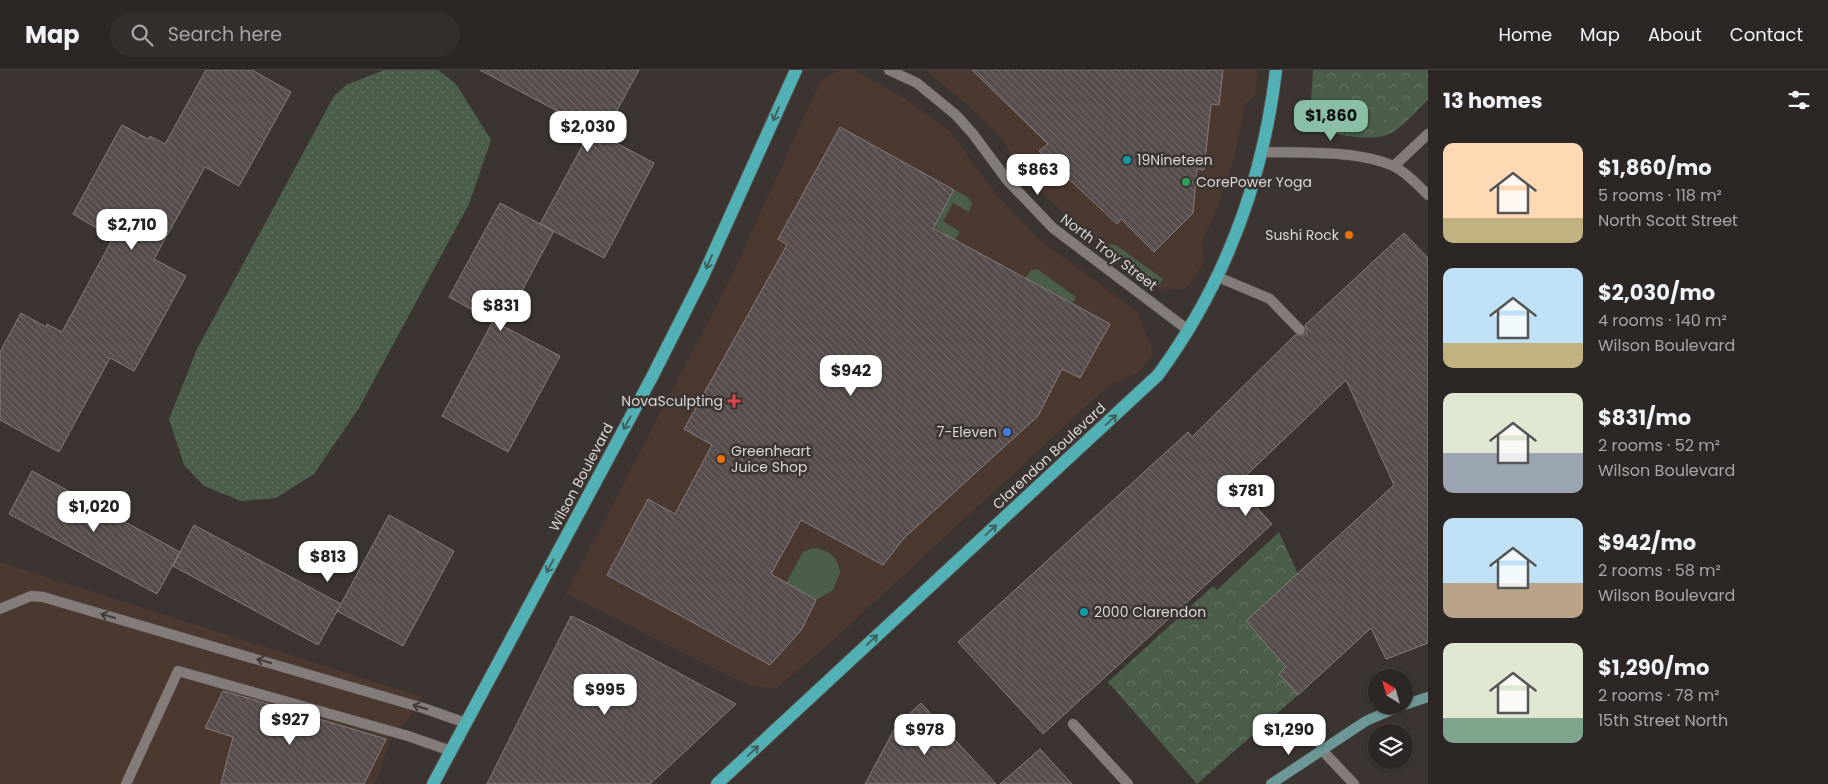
<!DOCTYPE html>
<html lang="en">
<head>
<meta charset="utf-8">
<style>
	:root { --surface:#2c2724; --page:#342f2c; --text:#f1f3f6; --muted:#a6a5a6; --line:#484441; --accent:#8abfa5 }
	body { margin:0; font-family:Poppins,sans-serif; background:var(--page); color:var(--text); height:100vh; display:flex; flex-direction:column; font-size:19px; white-space:nowrap }
	* { box-sizing:border-box; margin:0 }
	p { font-size:16px; color:var(--muted) }
	.icon { flex:none; width:28px; height:28px; fill:none; stroke:currentColor; stroke-width:2; stroke-linecap:round; stroke-linejoin:round }
	.map { position:relative; flex:1; overflow:hidden }
	.side { display:flex; flex-direction:column; background:var(--surface); width:400px }
	.side>* { flex:none }
	.needle { width:32px; rotate:323deg }
	.buttons { position:absolute; left:1368px; top:599px; display:grid; gap:10px }
	.buttons a { display:grid; place-items:center; width:45px; height:45px; border-radius:50%; background:var(--surface); box-shadow:0 1px 4px #0004,0 0 0 1px var(--line); font-size:25px }
	.price { position:absolute; translate:-50% -42px; padding:0 11px; border-radius:10px; background:#fff; color:#222; font-size:16px; line-height:32px; filter:drop-shadow(0 1px 2px #0008) }
	.price::after { content:''; position:absolute; left:50%; top:30px; width:15px; height:11px; margin-left:-8px; background:inherit; clip-path:polygon(0 0,100% 0,50% 100%) }
	.price.active { background:var(--accent); color:#111 }
	ul { padding:0; list-style:none }
	li { display:flex; align-items:center; gap:15px; height:125px; padding:0 15px }
	li span { display:grid; place-items:center; flex:none; width:140px; height:100px; border-radius:10px; color:#555 }
	li>.icon { margin-inline-start:auto }
	span .icon { width:60px; height:60px; fill:#fffc; stroke-width:1 }
	li b { font-size:21px }
	h2 { display:flex; justify-content:space-between; align-items:center; height:60px; padding:0 15px; font-size:21px }
	header { display:flex; align-items:center; gap:30px; box-sizing:border-box; height:70px; padding:0 25px; background:var(--surface); border-bottom:1px solid var(--line) }
	header strong { font-size:24px }
	nav { display:flex; gap:28px; margin-inline-start:auto; font-size:18px }
	.search { width:350px; height:45px; background:var(--page); display:flex; align-items:center; gap:12px; box-sizing:border-box; padding:0 18px; border-radius:28px; color:var(--muted); font-size:19px }
	main { display:flex; flex:1; min-height:0 }
	.map>svg:first-child { display:block }
	.commercial { fill:#4b3930 }
	.grass { fill:url(#grass-dots) }
	.park { fill:url(#park-crowns) }
	.garden { fill:#4a5e4a }
	.building { fill:url(#building-back-hatch); stroke:#867d7b }
	.lines { fill:none; stroke-linecap:round; stroke-linejoin:round }
	.lane-casing { stroke:#56504d; stroke-width:11 }
	.street-casing { stroke:#56504d; stroke-width:11 }
	.secondary-casing { stroke:#56504d; stroke-width:11 }
	.primary-casing { stroke:#56504d; stroke-width:14 }
	.lane { stroke:#847c78; stroke-width:10 }
	.street { stroke:#847c78; stroke-width:10 }
	.secondary { stroke:#6b9796; stroke-width:10 }
	.primary { stroke:#52b1b5; stroke-width:12 }
	.oneway { stroke:#43605f }
	.oneway2 { stroke:#423b37 }
	.culture-dot { fill:#0f9aa8; stroke:#3b3430; stroke-width:2 }
	.leisure-dot { fill:#2e9e5b; stroke:#3b3430; stroke-width:2 }
	.food-dot { fill:#e8710a; stroke:#3b3430; stroke-width:2 }
	.health-dot { fill:#e0444e; stroke:#3b3430; stroke-width:2 }
	.shop-dot { fill:#3f7fe0; stroke:#3b3430; stroke-width:2 }
	.labels { text-anchor:middle; dominant-baseline:central; stroke-width:5; stroke-linejoin:round; paint-order:stroke }
	.poi-label { font-size:14px; fill:#dbd6d4; stroke:#3b3430; text-anchor:start }
	.street-label { font-size:14px; fill:#dbd6d4; stroke:#3b3430 }
</style>
</head>
<body>
<header>
<strong>Map</strong>
<div class="search"><svg class="icon" aria-label="search" viewBox="0 0 24 24"><circle cx="10" cy="10" r="6"/><path d="M15 15l6 6"/></svg>Search here</div>
<nav><a>Home</a><a>Map</a><a>About</a><a>Contact</a></nav>
</header>
<main>
<div class="map">
<svg width="1428" height="714" viewBox="0 0 1428 714">
	<defs>
		<pattern id="grass-dots" width="8" height="8" patternUnits="userSpaceOnUse" patternTransform="scale(1.25)"><rect width="8" height="8" fill="#4a5e4a"/><path d="M2 2h.1M6 6h.1" fill="none" stroke="#647463" stroke-width="1.8" stroke-linecap="round"/></pattern>
		<pattern id="park-crowns" width="20" height="18" patternUnits="userSpaceOnUse" patternTransform="scale(1.25)"><rect width="20" height="18" fill="#4a5e4a"/><path d="M2 6a3 3 0 1 1 6 0M12 15a3 3 0 1 1 6 0" fill="none" stroke="#647463"/></pattern>
		<pattern id="building-back-hatch" width="6" height="6" patternUnits="userSpaceOnUse" patternTransform="scale(1.25)"><rect width="6" height="6" fill="#554c4b"/><path d="M-1 5l2 2M0 0l6 6M5-1l2 2" fill="none" stroke="#6d6564"/></pattern>
	</defs>
	<rect width="100%" height="100%" fill="#3b3430"/>
	<!-- commercial -->
	<path class="commercial" d="M838,0H854L904,28L950,61L995,123L1040,170L1136,241L1149,270L1153,284L1139,302L1107,317L839,565L776,619L747,615L566,524L731,207L821,10Z
		M926,0H1257L1255,25L1245,34L1235,85L1220,130L1202,173L1204,192L1191,213L1184,219L1159,220L1099,175L1035,117L999,66L976,43Z
		M0,492L422,627L412,644L391,668L375,714H0Z"/>
	<!-- grass -->
	<path class="grass" d="M384,0H438L456,14L491,70L469,134L359,338L314,404L276,428L241,431L204,416L184,395L169,349L197,279L334,26L346,15Z"/>
	<!-- park -->
	<path class="park" d="M1313,0H1428V30C1417,40 1406,54 1393,62C1373,75 1311,64 1300,42L1311,31Z
		M1279,462L1298,504L1247,551L1286,597L1279,604L1298,625L1197,714L1108,612L1213,516L1217,520Z"/>
	<!-- garden -->
	<path class="garden" d="M1330,15L1336,18C1338,36 1349,44 1367,45L1382,39L1384,50L1381,53C1361,59 1340,53 1327,36L1324,22Z
		M954,120L968,127L972,134L969,142L953,133L943,151L960,162L955,170L934,157Z
		M1104,174L1116,175L1163,209L1158,216Z
		M1037,199L1076,227L1072,233L1025,208L1031,200Z
		M813,478C829,479 839,488 840,503L833,520L816,530L786,513L803,482Z"/>
	<!-- building -->
	<path class="building" d="M206,0H252L291,22L239,116L205,97L154,189L186,206L134,301L110,288L59,382L0,350V282L21,243L46,257L47,254L62,262L113,168L73,144L122,55L148,69L150,66L165,74Z
		M480,0H639L603,66L654,93L604,188L540,154L591,60L595,61L561,43Z
		M972,0H1223L1219,35L1211,34L1204,100L1197,99L1193,143L1154,182L1121,149L1117,154L1039,81L1048,74Z
		M840,57L954,120L933,158L1110,254L1080,308L1062,299L1038,346L904,468L883,495L801,450L771,504L816,530L802,559L770,595L607,505L648,429L675,444L712,375L684,359L787,175L778,169Z
		M500,133L554,161L503,256L560,286L508,382L442,346L493,251L449,227Z
		M1404,163L1428,188V573L1386,589L1371,558L1298,625L1279,604L1286,597L1246,551L1394,415L1346,310L1236,415L1272,454L1043,664L958,572L1188,362L1192,367L1295,265H1304L1307,261L1305,255Z
		M32,401L180,482L157,524L9,444Z
		M389,445L454,481L403,576L337,541L340,536L318,575L173,496L194,455L341,534Z
		M571,546L592,556L736,634L650,714H487Z
		M223,621L248,628L386,669L364,714H221L233,667L205,658Z
		M921,633L996,714H865L896,656Z
		M1040,679L1072,714H1000Z"/>
	<g class="lines">
		<!-- lane casing -->
		<g class="lane-casing">
			<path id="lane" d="M1218,207L1270,229L1300,260
				M0,539L31,526L43,527L423,638L466,653
				M1073,654L1128,714
				M126,714L178,601L408,666L451,681"/>
		</g>
		<!-- street casing -->
		<g class="street-casing">
			<path id="street" d="M889,0L917,13L956,45L973,64L1007,110L1053,158L1188,260
				M1263,82C1300,83 1358,80 1393,96C1405,101 1419,116 1428,125
				M1394,96L1428,64
				M1321,679L1354,714"/>
		</g>
		<!-- secondary casing -->
		<g class="secondary-casing">
			<path id="secondary" d="M1404,635L1428,627
				M1271,714L1366,651L1403,635"/>
		</g>
		<!-- primary casing -->
		<g class="primary-casing">
			<path id="primary" d="M433,714L652,307L703,206L796,0
				M717,714L1158,305C1224,215 1263,111 1276,0"/>
		</g>
		<!-- lane -->
		<use href="#lane" class="lane"/>
		<!-- street -->
		<use href="#street" class="street"/>
		<!-- secondary -->
		<use href="#secondary" class="secondary"/>
		<!-- primary -->
		<use href="#primary" class="primary"/>
	</g>
	<!-- one-way arrows -->
	<defs><path id="oneway-shaft" d="M-6 0H5M1.5-3L5.5 0L1.5 3" fill="none" stroke-width="1.6" stroke-linecap="round" stroke-linejoin="round" transform="scale(1.25)"/></defs>
	<g class="oneway">
		<use href="#oneway-shaft" transform="translate(776 44) rotate(114)"/>
		<use href="#oneway-shaft" transform="translate(709 192) rotate(114)"/>
		<use href="#oneway-shaft" transform="translate(1111 350) rotate(-43)"/>
		<use href="#oneway-shaft" transform="translate(627 353) rotate(118)"/>
		<use href="#oneway-shaft" transform="translate(991 460) rotate(-43)"/>
		<use href="#oneway-shaft" transform="translate(550 496) rotate(118)"/>
		<use href="#oneway-shaft" transform="translate(872 570) rotate(-43)"/>
		<use href="#oneway-shaft" transform="translate(753 681) rotate(-43)"/>
	</g>
	<g class="oneway2">
		<use href="#oneway-shaft" transform="translate(108 546) rotate(-164)"/>
		<use href="#oneway-shaft" transform="translate(264 591) rotate(-164)"/>
		<use href="#oneway-shaft" transform="translate(420 637) rotate(-163)"/>
	</g>
	<!-- markers -->
	<g class="culture-dot">
		<circle cx="1127" cy="90" r="5"/>
		<circle cx="1084" cy="542" r="5"/>
	</g>
	<circle class="leisure-dot" cx="1186" cy="112" r="5"/>
	<g class="food-dot">
		<circle cx="1349" cy="165" r="5"/>
		<circle cx="721" cy="389" r="5"/>
	</g>
	<path class="health-dot" d="M731.5 323.5h5v5h5v5h-5v5h-5v-5h-5v-5h5z"/>
	<circle class="shop-dot" cx="1007" cy="362" r="5"/>
	<g class="labels">
		<!-- poi labels -->
		<g class="poi-label">
			<text x="1137" y="90">19Nineteen</text>
			<text x="1196" y="112">CorePower Yoga</text>
			<text x="1339" y="165" text-anchor="end">Sushi Rock</text>
			<text x="723" y="331" text-anchor="end">NovaSculpting</text>
			<text x="997" y="362" text-anchor="end">7-Eleven</text>
			<text x="731" y="381">Greenheart<tspan x="731" dy="16">Juice Shop</tspan></text>
			<text x="1094" y="542">2000 Clarendon</text>
		</g>
		<!-- street labels -->
		<g class="street-label">
			<text transform="translate(1109 182) rotate(37)">North Troy Street</text>
			<text transform="translate(1049 386) rotate(-43)">Clarendon Boulevard</text>
			<text transform="translate(581 407) rotate(-62)">Wilson Boulevard</text>
		</g>
	</g>
</svg>
<div class="buttons">
<a><svg class="needle" viewBox="-14 -14 28 28"><path d="M0-13l5 13h-10z" fill="#e53935"/><path d="M0 13l5-13h-10z" fill="#a6a5a6"/></svg></a>
<a><svg class="icon" aria-label="layers" viewBox="0 0 24 24"><path d="M12 4l9 5-9 5-9-5zM3 14l9 5 9-5"/></svg></a>
</div>
<b class="price active" style="left:1331px;top:72px">$1,860</b>
<b class="price" style="left:588px;top:83px">$2,030</b>
<b class="price" style="left:1038px;top:126px">$863</b>
<b class="price" style="left:132px;top:181px">$2,710</b>
<b class="price" style="left:501px;top:262px">$831</b>
<b class="price" style="left:851px;top:327px">$942</b>
<b class="price" style="left:1246px;top:447px">$781</b>
<b class="price" style="left:94px;top:463px">$1,020</b>
<b class="price" style="left:328px;top:513px">$813</b>
<b class="price" style="left:605px;top:646px">$995</b>
<b class="price" style="left:290px;top:676px">$927</b>
<b class="price" style="left:925px;top:686px">$978</b>
<b class="price" style="left:1289px;top:686px">$1,290</b>
</div>
<section class="side">
<h2>13 homes<svg class="icon" aria-label="filters" viewBox="0 0 24 24"><path d="M4 7h16M4 17h16"/><circle cx="9" cy="7" r="2"/><circle cx="15" cy="17" r="2"/></svg></h2>
<ul>
<li><span style="background:linear-gradient(#ffd9b3 75%,#c2b280 0)"><svg class="icon" aria-label="home" viewBox="0 0 24 24"><path d="M3 11l9-7 9 7M6 9v11h12V9"/></svg></span><div><b>$1,860/mo</b><p>5 rooms · 118 m²</p><p>North Scott Street</p></div></li>
<li><span style="background:linear-gradient(#bfe0f5 75%,#c2b280 0)"><svg class="icon" aria-label="home" viewBox="0 0 24 24"><path d="M3 11l9-7 9 7M6 9v11h12V9"/></svg></span><div><b>$2,030/mo</b><p>4 rooms · 140 m²</p><p>Wilson Boulevard</p></div></li>
<li><span style="background:linear-gradient(#dfe7d0 60%,#9aa5b1 0)"><svg class="icon" aria-label="home" viewBox="0 0 24 24"><path d="M3 11l9-7 9 7M6 9v11h12V9"/></svg></span><div><b>$831/mo</b><p>2 rooms · 52 m²</p><p>Wilson Boulevard</p></div></li>
<li><span style="background:linear-gradient(#bfe0f5 65%,#b9a48a 0)"><svg class="icon" aria-label="home" viewBox="0 0 24 24"><path d="M3 11l9-7 9 7M6 9v11h12V9"/></svg></span><div><b>$942/mo</b><p>2 rooms · 58 m²</p><p>Wilson Boulevard</p></div></li>
<li><span style="background:linear-gradient(#dfe7d0 75%,#7fa58c 0)"><svg class="icon" aria-label="home" viewBox="0 0 24 24"><path d="M3 11l9-7 9 7M6 9v11h12V9"/></svg></span><div><b>$1,290/mo</b><p>2 rooms · 78 m²</p><p>15th Street North</p></div></li>
</ul>
</section>
</main>
</body>
</html>
